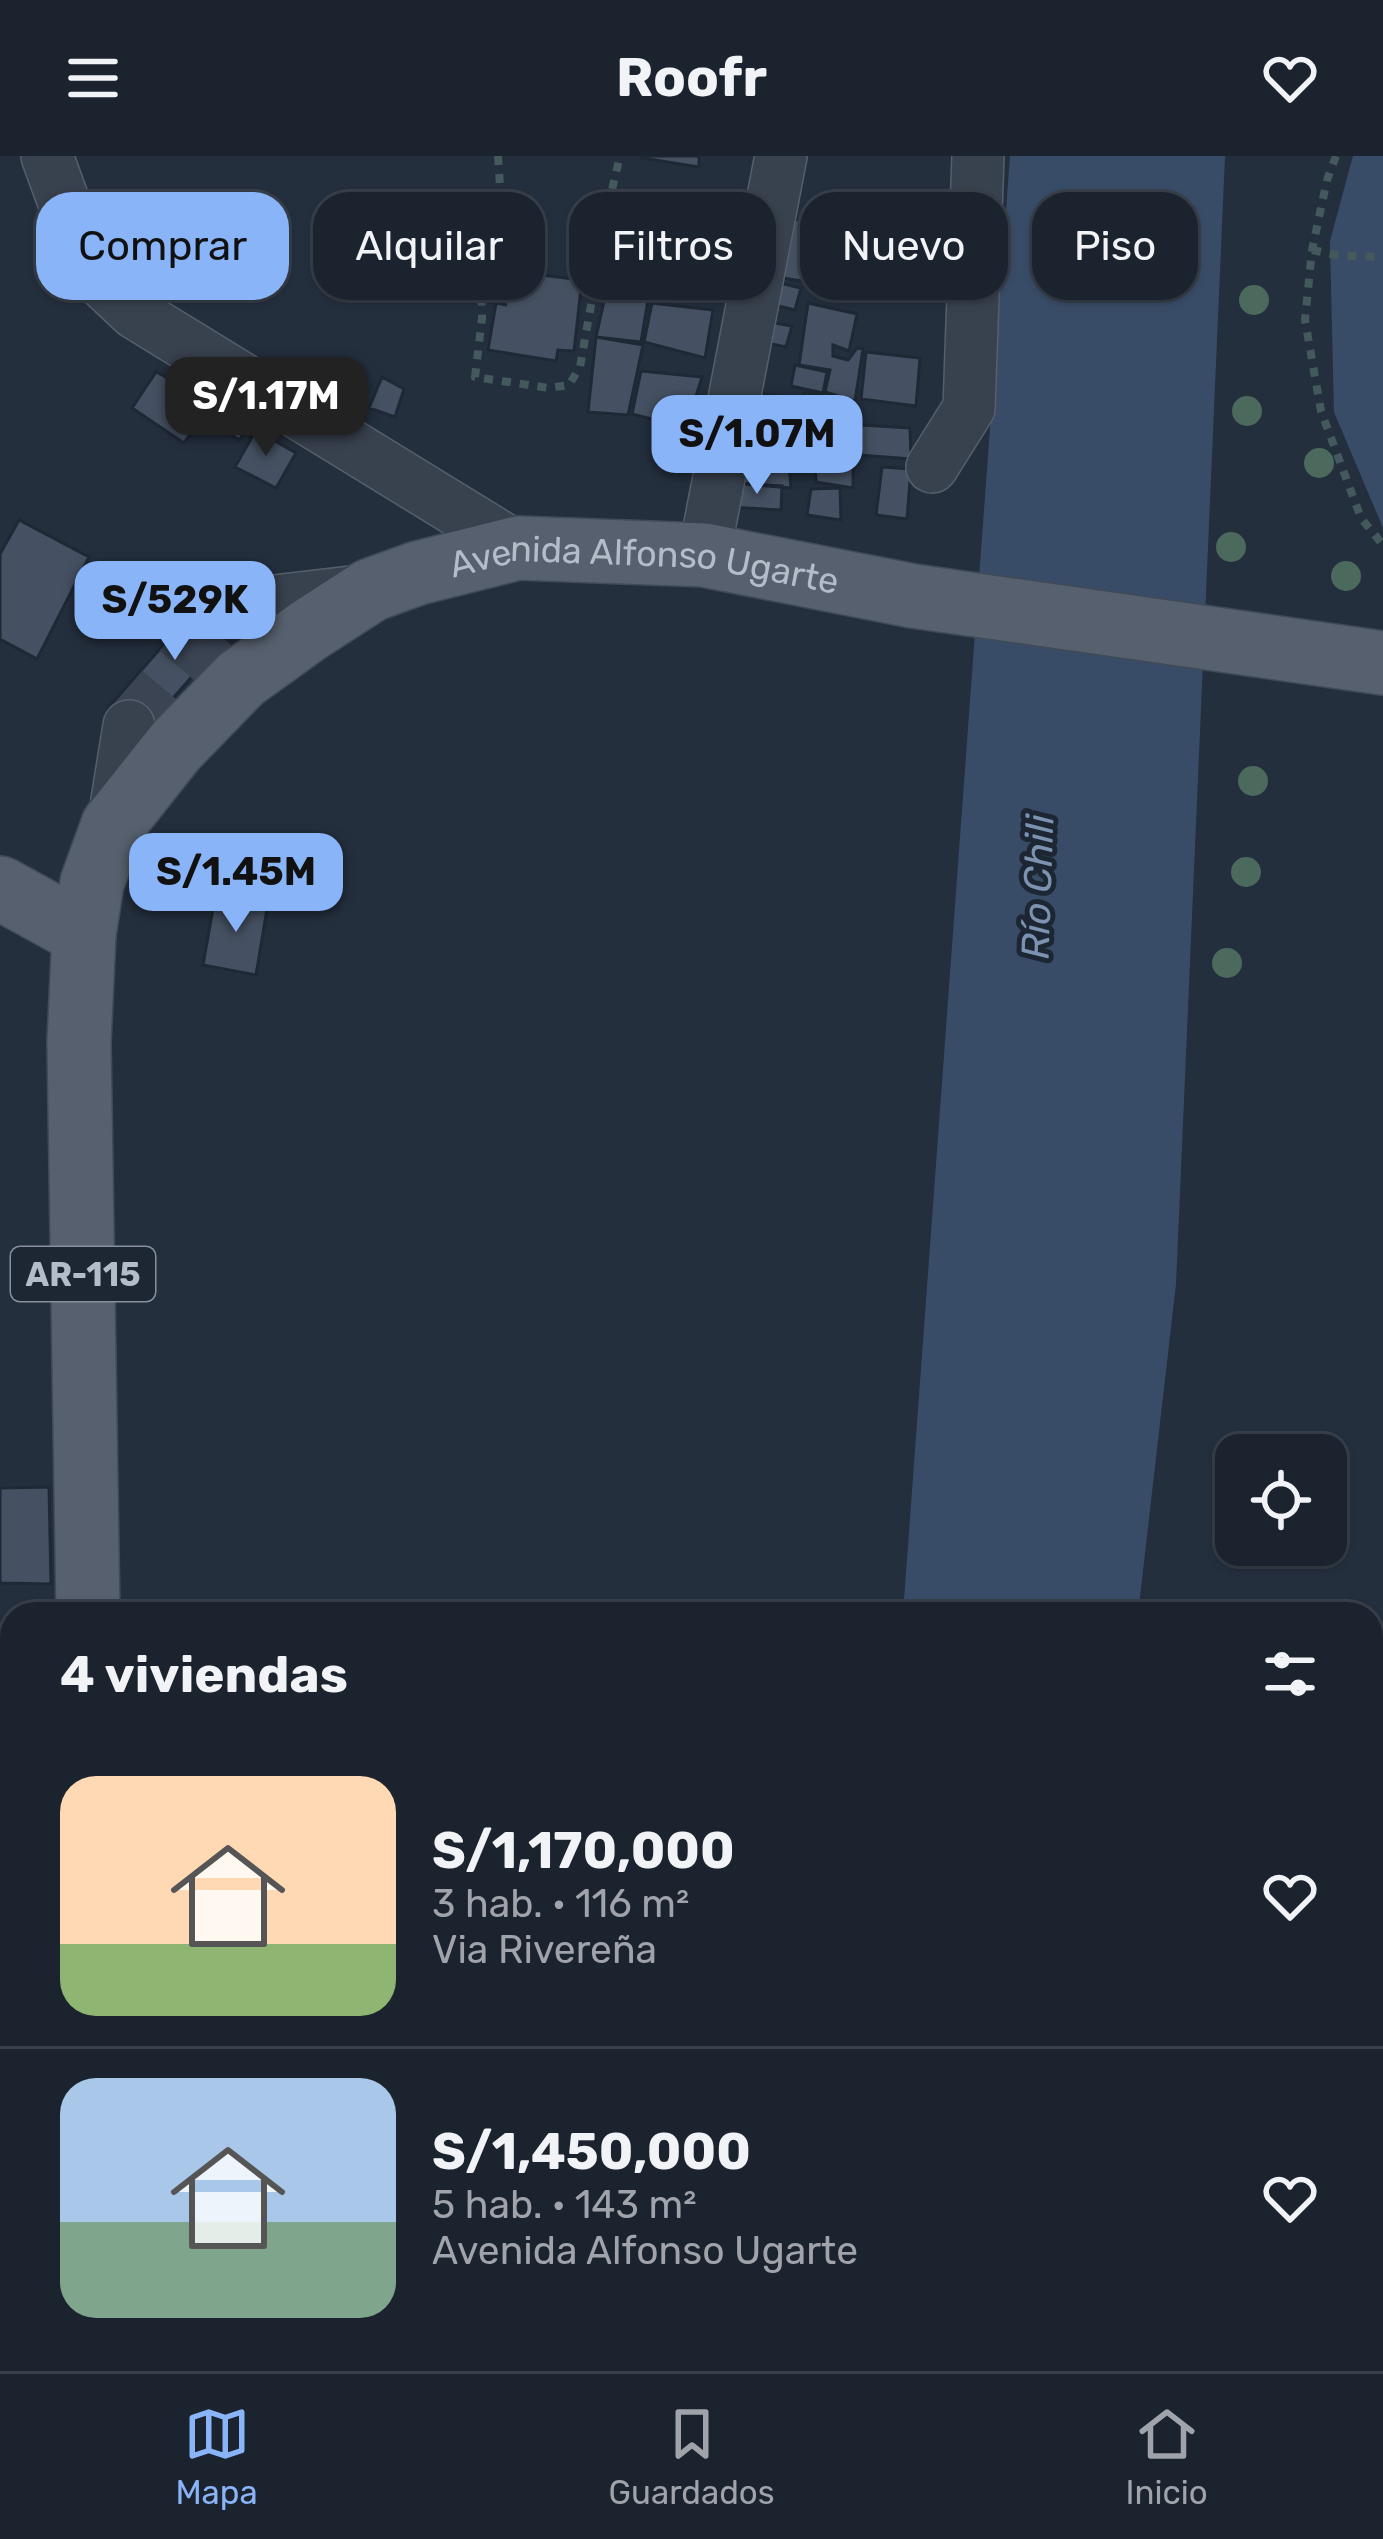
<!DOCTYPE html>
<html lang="es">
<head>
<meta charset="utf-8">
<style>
	:root { --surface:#1b232e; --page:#242b36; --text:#f1f3f6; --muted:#a0a4aa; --line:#39404a; --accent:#8ab4f8 }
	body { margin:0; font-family:Rubik,sans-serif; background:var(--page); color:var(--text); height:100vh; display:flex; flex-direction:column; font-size:45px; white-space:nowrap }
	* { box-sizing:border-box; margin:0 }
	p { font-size:39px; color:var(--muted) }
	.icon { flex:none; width:66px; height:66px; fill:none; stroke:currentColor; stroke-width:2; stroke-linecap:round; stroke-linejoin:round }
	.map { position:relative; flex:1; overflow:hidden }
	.sheet { position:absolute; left:0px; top:1446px; width:1383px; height:771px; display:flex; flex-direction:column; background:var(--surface); border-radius:36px 36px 0 0; box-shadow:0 3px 9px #0004,0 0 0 3px var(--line) }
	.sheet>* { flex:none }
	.banner { position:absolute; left:36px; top:36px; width:1311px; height:108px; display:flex; gap:24px }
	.tools { position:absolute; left:1215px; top:1278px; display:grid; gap:24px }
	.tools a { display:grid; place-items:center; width:132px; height:132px; border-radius:24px; background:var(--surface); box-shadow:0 3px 9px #0004,0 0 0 3px var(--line); font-size:60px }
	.price { position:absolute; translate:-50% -102px; padding:0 27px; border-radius:24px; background:var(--accent); color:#111; font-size:39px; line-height:78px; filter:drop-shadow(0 3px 6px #0008) }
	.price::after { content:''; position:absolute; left:50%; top:72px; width:36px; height:27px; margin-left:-18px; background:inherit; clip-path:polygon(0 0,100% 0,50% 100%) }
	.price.on { background:#222; color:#fff }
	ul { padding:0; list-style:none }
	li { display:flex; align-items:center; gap:36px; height:300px; padding:0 60px }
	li+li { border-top:3px solid var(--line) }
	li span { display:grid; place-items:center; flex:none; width:336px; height:240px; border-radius:36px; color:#555 }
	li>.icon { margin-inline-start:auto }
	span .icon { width:144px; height:144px; fill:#fffc; stroke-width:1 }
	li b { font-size:51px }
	h2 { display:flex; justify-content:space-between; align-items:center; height:144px; padding:0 60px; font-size:51px }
	.chip { padding:0 42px; border-radius:36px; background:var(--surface); box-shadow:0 3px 9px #0004,0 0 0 3px var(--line); font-size:42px; line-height:108px }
	.chip.on { background:var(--accent); color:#111 }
	header { display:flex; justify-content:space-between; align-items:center; height:156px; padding:0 60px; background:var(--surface); font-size:54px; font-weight:700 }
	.tab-bar { display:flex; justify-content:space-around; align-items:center; height:168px; border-top:3px solid var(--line); background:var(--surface); font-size:33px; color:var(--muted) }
	.tab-bar a { display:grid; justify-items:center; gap:6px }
	.tab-bar .on { color:var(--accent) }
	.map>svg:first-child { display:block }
	.water { fill:#394c67 }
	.building { fill:#455162; stroke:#1f2835; stroke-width:3 }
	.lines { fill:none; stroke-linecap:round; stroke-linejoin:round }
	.minor-tunnel { stroke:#3a4453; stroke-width:51; stroke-dasharray:51 26; stroke-linecap:butt }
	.minor-casing { stroke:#565f6c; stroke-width:54 }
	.major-casing { stroke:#414a57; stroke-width:66 }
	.path { stroke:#44595c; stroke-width:8; stroke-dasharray:9 9; stroke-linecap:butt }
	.minor { stroke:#38414e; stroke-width:51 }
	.major { stroke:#56606e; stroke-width:63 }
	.tree { fill:#4b6a5d }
	.labels { text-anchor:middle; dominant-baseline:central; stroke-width:10; stroke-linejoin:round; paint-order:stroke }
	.shield { fill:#1d2633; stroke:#878f9c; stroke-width:3 }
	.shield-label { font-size:33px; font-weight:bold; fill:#b4bcc9 }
	.street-label { font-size:36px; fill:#b4bcc9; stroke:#1d2633 }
	.water-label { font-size:39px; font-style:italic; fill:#7c92b1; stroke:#1d2633 }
</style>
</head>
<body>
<header><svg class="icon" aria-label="menu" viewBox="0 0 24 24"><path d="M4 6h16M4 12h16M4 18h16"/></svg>Roofr<svg class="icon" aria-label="heart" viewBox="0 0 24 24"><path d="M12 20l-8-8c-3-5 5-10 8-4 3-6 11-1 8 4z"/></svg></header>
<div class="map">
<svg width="1383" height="2215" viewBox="0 0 1383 2215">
	<rect width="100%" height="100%" fill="#242f3e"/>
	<!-- water -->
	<path class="water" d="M1010,0H1225L1176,1128L1138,1458H903Z
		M1353,0H1383V372L1334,256L1330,85Z
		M786,2205H1094V2215H784Z"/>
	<!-- building -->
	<path class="building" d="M643,0H699V11L642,2Z
		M630,38L723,52L716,117L618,96Z
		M814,63L810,86L818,90L808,126L776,121L786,64Z
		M492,113L582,124L574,195L558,194L556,205L488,194L496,147L507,149L488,145Z
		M771,125L801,132L795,154L766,147Z
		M605,141L648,144L641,186L596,181Z
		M652,147L713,154L705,202L644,186Z
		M808,147L857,158L849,195L833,189V200L848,204L857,192L863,193L855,245L825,236L830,214L799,209Z
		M763,165L792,170L786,191L758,185Z
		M596,181L643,189L628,259L588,256Z
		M866,196L920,202L916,250L861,243Z
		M795,209L827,216L823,237L791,230Z
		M641,215L702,221L686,272L632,258Z
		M156,216L215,246L184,287L132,252Z
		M382,221L404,233L395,261L369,252Z
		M746,234L797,244L791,269L740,262Z
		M804,237L821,238L817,269L799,265Z
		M210,251L246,274L239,284L204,260Z
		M740,262L791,269L788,295L729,288Z
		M791,269L853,281V332L816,326L815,306L788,304Z
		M861,269L910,272L911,303L859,299Z
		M256,274L296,297L276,332L235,311Z
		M735,294L788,295L791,332L734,327Z
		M882,311L911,313L907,363L876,359Z
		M734,327L782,330L781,354L730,351Z
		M840,332L841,364L807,359L811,333Z
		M19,364L89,401L37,503L0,483V398Z
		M167,420L182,432L146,479L89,443L95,426L140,451Z
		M211,435L243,462L140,580L108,552Z
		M215,741L268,747L256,819L203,809Z
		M49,1331L51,1428L0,1427V1332Z
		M0,1541H12V1635H0Z
		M0,1670H12V1768L0,1763Z
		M0,1787L12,1788V1951H0Z
		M0,2006L12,2007V2056L0,2055Z
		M179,2205H214V2215H179Z"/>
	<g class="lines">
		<!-- minor-tunnel -->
		<path class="minor-tunnel" d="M129,570L231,450"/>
		<!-- minor casing -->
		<g class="minor-casing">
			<path id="minor" d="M47,0L70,63L100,124L135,157L518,392
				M932,311L969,252L978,0
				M704,399L781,0
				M231,450L368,434
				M113,669L129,570
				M0,2083H12"/>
		</g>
		<!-- major casing -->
		<g class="major-casing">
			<g id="major">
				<path d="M0,732L84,778"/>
				<path id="s1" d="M88,1458L79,886L84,778L92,727L113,669L175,591L241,523L309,474L371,434L418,417L518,392L704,399L913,440L1383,507"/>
				<path d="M101,2205V2215"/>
			</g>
		</g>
		<!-- path -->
		<path class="path" d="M498,0L501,45L481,104L482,162L475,221L549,232L569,229L580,211L610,42L620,0
			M1336,0L1327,24L1312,94L1305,164L1321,255L1361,362L1383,389
			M1312,94L1342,100L1383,101"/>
		<!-- minor -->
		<use href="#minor" class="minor"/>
		<!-- major -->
		<use href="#major" class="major"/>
	</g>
	<!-- trees -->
	<g class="tree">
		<circle cx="1254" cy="144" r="15"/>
		<circle cx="1247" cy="255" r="15"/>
		<circle cx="1319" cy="307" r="15"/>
		<circle cx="1231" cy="391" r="15"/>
		<circle cx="1346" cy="420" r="15"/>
		<circle cx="1253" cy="625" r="15"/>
		<circle cx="1246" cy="716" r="15"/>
		<circle cx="1227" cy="807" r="15"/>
	</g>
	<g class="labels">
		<!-- shield labels -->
		<rect class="shield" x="11" y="1091" width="144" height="54" rx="9"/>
		<g class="shield-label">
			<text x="83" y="1118">AR-115</text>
		</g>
		<!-- street labels -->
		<g class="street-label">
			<text stroke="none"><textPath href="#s1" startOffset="1425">Avenida Alfonso Ugarte</textPath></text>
		</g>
		<!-- water labels -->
		<g class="water-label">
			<text transform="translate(1038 731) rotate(-88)">Río Chili</text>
		</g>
	</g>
</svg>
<div class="tools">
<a><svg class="icon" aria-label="locate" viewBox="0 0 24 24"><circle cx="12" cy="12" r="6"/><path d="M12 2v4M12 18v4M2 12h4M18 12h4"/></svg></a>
</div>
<b class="price on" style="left:266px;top:303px">S/1.17M</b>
<b class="price" style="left:757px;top:341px">S/1.07M</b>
<b class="price" style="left:175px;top:507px">S/529K</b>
<b class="price" style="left:236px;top:779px">S/1.45M</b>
<div class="banner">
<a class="chip on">Comprar</a>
<a class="chip">Alquilar</a>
<a class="chip">Filtros</a>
<a class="chip">Nuevo</a>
<a class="chip">Piso</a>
</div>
<section class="sheet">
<h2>4 viviendas<svg class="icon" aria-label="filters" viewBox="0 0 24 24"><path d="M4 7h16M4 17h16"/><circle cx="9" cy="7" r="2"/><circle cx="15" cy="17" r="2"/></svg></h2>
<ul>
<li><span style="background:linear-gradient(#ffd9b3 70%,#8fb573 0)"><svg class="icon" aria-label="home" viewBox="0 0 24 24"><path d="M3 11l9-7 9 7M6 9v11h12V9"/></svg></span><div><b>S/1,170,000</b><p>3 hab. · 116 m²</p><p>Via Rivereña</p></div><svg class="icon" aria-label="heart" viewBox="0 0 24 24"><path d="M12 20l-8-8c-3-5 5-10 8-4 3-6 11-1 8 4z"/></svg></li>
<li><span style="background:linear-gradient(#a9c7e8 60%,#7fa58c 0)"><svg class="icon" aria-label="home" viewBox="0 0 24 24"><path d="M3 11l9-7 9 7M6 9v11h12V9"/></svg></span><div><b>S/1,450,000</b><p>5 hab. · 143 m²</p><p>Avenida Alfonso Ugarte</p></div><svg class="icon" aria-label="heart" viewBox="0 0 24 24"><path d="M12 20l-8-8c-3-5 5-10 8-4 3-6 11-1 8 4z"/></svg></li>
</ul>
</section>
</div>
<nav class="tab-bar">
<a class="on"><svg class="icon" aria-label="map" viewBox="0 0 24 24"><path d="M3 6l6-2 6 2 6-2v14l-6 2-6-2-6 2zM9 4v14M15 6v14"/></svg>Mapa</a>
<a><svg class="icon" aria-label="saved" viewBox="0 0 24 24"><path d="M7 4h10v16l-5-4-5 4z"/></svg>Guardados</a>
<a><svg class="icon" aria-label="home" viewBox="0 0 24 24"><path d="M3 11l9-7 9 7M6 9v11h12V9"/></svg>Inicio</a>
</nav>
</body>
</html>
